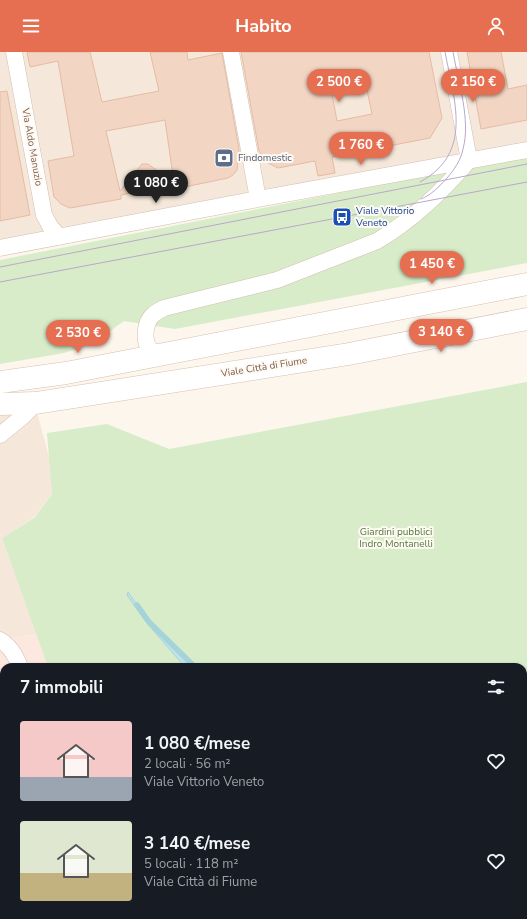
<!DOCTYPE html>
<html lang="it">
<head>
<meta charset="utf-8">
<style>
	:root { --surface:#171b24; --page:#20242c; --text:#f1f3f6; --muted:#9ea1a6; --accent:#e76f51 }
	body { margin:0; font-family:"Nunito Sans",sans-serif; background:var(--page); color:var(--text); height:100vh; display:flex; flex-direction:column; font-size:15px; white-space:nowrap }
	* { box-sizing:border-box; margin:0 }
	p { font-size:13px; color:var(--muted) }
	.icon { flex:none; width:22px; height:22px; fill:none; stroke:currentColor; stroke-width:2; stroke-linecap:round; stroke-linejoin:round }
	.map { position:relative; flex:1; overflow:hidden }
	.details { position:absolute; left:0px; top:611px; width:527px; height:256px; display:flex; flex-direction:column; background:var(--surface); border-radius:12px 12px 0 0; box-shadow:0 1px 3px #0004 }
	.details>* { flex:none }
	.price { position:absolute; translate:-50% -34px; padding:0 9px; border-radius:14px; background:var(--accent); color:#fff; font-size:13px; line-height:26px; filter:drop-shadow(0 1px 2px #0008) }
	.price::after { content:''; position:absolute; left:50%; top:24px; width:12px; height:9px; margin-left:-6px; background:inherit; clip-path:polygon(0 0,100% 0,50% 100%) }
	.price.active { background:#222; color:#fff }
	ul { padding:0; list-style:none }
	li { display:flex; align-items:center; gap:12px; height:100px; padding:0 20px }
	li span { display:grid; place-items:center; flex:none; width:112px; height:80px; border-radius:4px; color:#555 }
	li>.icon { margin-inline-start:auto }
	span .icon { width:48px; height:48px; fill:#fffc; stroke-width:1 }
	li b { font-size:17px }
	h2 { display:flex; justify-content:space-between; align-items:center; height:48px; padding:0 20px; font-size:17px }
	header { display:flex; justify-content:space-between; align-items:center; height:52px; padding:0 20px; background:var(--accent); color:#fff; font-size:18px; font-weight:700 }
	.map>svg:first-child { display:block }
	.residential { fill:#f5e8da }
	.commercial { fill:#fde8e0 }
	.green { fill:#d8ecc9 }
	.water { fill:#bfe3e8; stroke:#a5d3da }
	.lines { fill:none; stroke-linecap:round; stroke-linejoin:round }
	.stream { stroke:#a5d3da; stroke-width:5.5 }
	.building { fill:#f3d5c3; stroke:#e6bba3; fill-rule:evenodd }
	.street-casing { stroke:#d1beb0; stroke-width:17 }
	.secondary-casing { stroke:#d6c0b0; stroke-width:23 }
	.street { stroke:#fff; stroke-width:16 }
	.secondary { stroke:#fff; stroke-width:22 }
	.tram { stroke:#b9a8c9; stroke-width:1 }
	.labels { text-anchor:middle; dominant-baseline:central; stroke-width:4; stroke-linejoin:round; paint-order:stroke }
	.street-label { font-size:10px; fill:#7a5c4d; stroke:#fffaf3 }
	.service-label { font-size:10px; fill:#4e5e75; stroke:#fffaf3; text-anchor:start }
	.transit-label { font-size:10px; fill:#164399; stroke:#fffaf3; text-anchor:start }
	.park-label { font-size:10px; fill:#537a41; stroke:#fffaf3 }
</style>
</head>
<body>
<header><svg class="icon" aria-label="menu" viewBox="0 0 24 24"><path d="M4 6h16M4 12h16M4 18h16"/></svg>Habito<svg class="icon" aria-label="person" viewBox="0 0 24 24"><circle cx="12" cy="8" r="4"/><path d="M4 21q1-7 8-7t8 7"/></svg></header>
<div class="map">
<svg width="527" height="867" viewBox="0 0 527 867">
	<rect width="100%" height="100%" fill="#fdf6ec"/>
	<!-- residential -->
	<path class="residential" d="M0,0H449L474,106L0,195Z
		M450,0H527V96L476,106Z
		M0,360H37L50,409L52,442L33,466L2,486L37,582L0,589Z"/>
	<!-- commercial -->
	<path class="commercial" d="M37,582L48,615H4V863H87V867H0V589Z"/>
	<!-- green -->
	<path class="green" d="M527,104V211L175,277L124,269L92,292L64,301L0,312V208Z
		M527,330V867H142L140,863H523V615H48L2,486L34,466L52,442L47,381L107,372L169,397Z"/>
	<!-- water -->
	<path class="water" d="M128,540L149,570L195,615H185L146,570L127,543Z
		M527,731V776H523V732Z
		M340,863H365L364,866L359,867H343Z"/>
	<g class="lines">
		<!-- stream -->
		<path class="stream" d="M137,553L149,570L195,615"/>
	</g>
	<!-- building -->
	<path class="building" d="M27,0H90L102,50L159,39L150,0H187L188,8L222,1L239,97L237,118L233,123L228,126L175,137V132L121,143V147L70,156L61,152L54,145L48,109L74,104L58,9L30,15ZM165,68L174,131L148,112H142L120,139L106,79Z
		M241,0H429L442,66L430,86L332,105L335,121L318,124L315,109L278,116L268,111L259,99ZM363,19L372,62L337,69L329,26Z
		M467,0H501L508,37L527,33V68L481,77Z
		M7,39L30,163L0,169V40Z"/>
	<g class="lines">
		<!-- street casing -->
		<g class="street-casing">
			<path id="street" d="M14,0L44,163L50,174L59,185
				M231,0L258,147
				M449,0L469,108
				M0,196L258,147L527,98
				M160,303C156,301 152,299 149,296C143,287 145,270 153,263C156,260 160,258 164,256L277,228L377,189C412,168 443,139 469,108
				M0,383L22,365L36,351
				M0,588C10,594 16,604 20,615
				M118,863L120,867"/>
		</g>
		<!-- secondary casing -->
		<g class="secondary-casing">
			<path id="secondary" d="M0,330L66,321L527,232
				M0,352L36,351L349,302L527,267"/>
		</g>
		<!-- street -->
		<use href="#street" class="street"/>
		<!-- secondary -->
		<use href="#secondary" class="secondary"/>
		<!-- tram -->
		<path class="tram" d="M420,130C474,101 454,48 445,0
			M421,147C431,143 439,135 447,126C454,118 461,108 463,97C471,68 458,29 453,0
			M0,215L527,112
			M0,230L527,130"/>
	</g>
	<!-- icons -->
	<defs>
		<g id="bank-square" transform="scale(1)"><rect x="-9" y="-9" width="18" height="18" rx="4" fill="#5c6f8a" stroke="#fffaf3"/><path d="M-6-4H6V4H-6ZM0-2.3a2.3 2.3 0 1 0 0 4.6a2.3 2.3 0 1 0 0-4.6Z" fill="#fff"/></g>
		<g id="bus-square" transform="scale(1)"><rect x="-9" y="-9" width="18" height="18" rx="4" fill="#1a4fb4" stroke="#fffaf3"/><path d="M-5-6H5V4H4V6H2V4H-2V6H-4V4H-5ZM-3.5-4V0h7V-4ZM-3.5 1.2v1.5H-2V1.2ZM2 1.2v1.5H3.5V1.2Z" fill="#fff"/></g>
	</defs>
	<g fill-rule="evenodd">
		<use href="#bank-square" x="224" y="106"/>
		<use href="#bus-square" x="342" y="165"/>
	</g>
	<g class="labels">
		<!-- street labels -->
		<g class="street-label">
			<text transform="translate(32 95) rotate(80)">Via Aldo Manuzio</text>
			<text transform="translate(264 315) rotate(-9)">Viale Città di Fiume</text>
		</g>
		<!-- service labels -->
		<g class="service-label">
			<text x="238" y="106">Findomestic</text>
		</g>
		<!-- transit labels -->
		<g class="transit-label">
			<text x="356" y="159">Viale Vittorio<tspan x="356" dy="12">Veneto</tspan></text>
		</g>
		<!-- park labels -->
		<g class="park-label">
			<text x="396" y="480">Giardini pubblici<tspan x="396" dy="12">Indro Montanelli</tspan></text>
		</g>
	</g>
</svg>
<b class="price" style="left:339px;top:51px">2 500 €</b>
<b class="price" style="left:473px;top:51px">2 150 €</b>
<b class="price" style="left:361px;top:114px">1 760 €</b>
<b class="price active" style="left:156px;top:152px">1 080 €</b>
<b class="price" style="left:432px;top:233px">1 450 €</b>
<b class="price" style="left:441px;top:301px">3 140 €</b>
<b class="price" style="left:78px;top:302px">2 530 €</b>
<section class="details">
<h2>7 immobili<svg class="icon" aria-label="filters" viewBox="0 0 24 24"><path d="M4 7h16M4 17h16"/><circle cx="9" cy="7" r="2"/><circle cx="15" cy="17" r="2"/></svg></h2>
<ul>
<li><span style="background:linear-gradient(#f6c9c9 70%,#9aa5b1 0)"><svg class="icon" aria-label="home" viewBox="0 0 24 24"><path d="M3 11l9-7 9 7M6 9v11h12V9"/></svg></span><div><b>1 080 €/mese</b><p>2 locali · 56 m²</p><p>Viale Vittorio Veneto</p></div><svg class="icon" aria-label="heart" viewBox="0 0 24 24"><path d="M12 20l-8-8c-3-5 5-10 8-4 3-6 11-1 8 4z"/></svg></li>
<li><span style="background:linear-gradient(#dfe7d0 65%,#c2b280 0)"><svg class="icon" aria-label="home" viewBox="0 0 24 24"><path d="M3 11l9-7 9 7M6 9v11h12V9"/></svg></span><div><b>3 140 €/mese</b><p>5 locali · 118 m²</p><p>Viale Città di Fiume</p></div><svg class="icon" aria-label="heart" viewBox="0 0 24 24"><path d="M12 20l-8-8c-3-5 5-10 8-4 3-6 11-1 8 4z"/></svg></li>
</ul>
</section>
</div>
</body>
</html>
